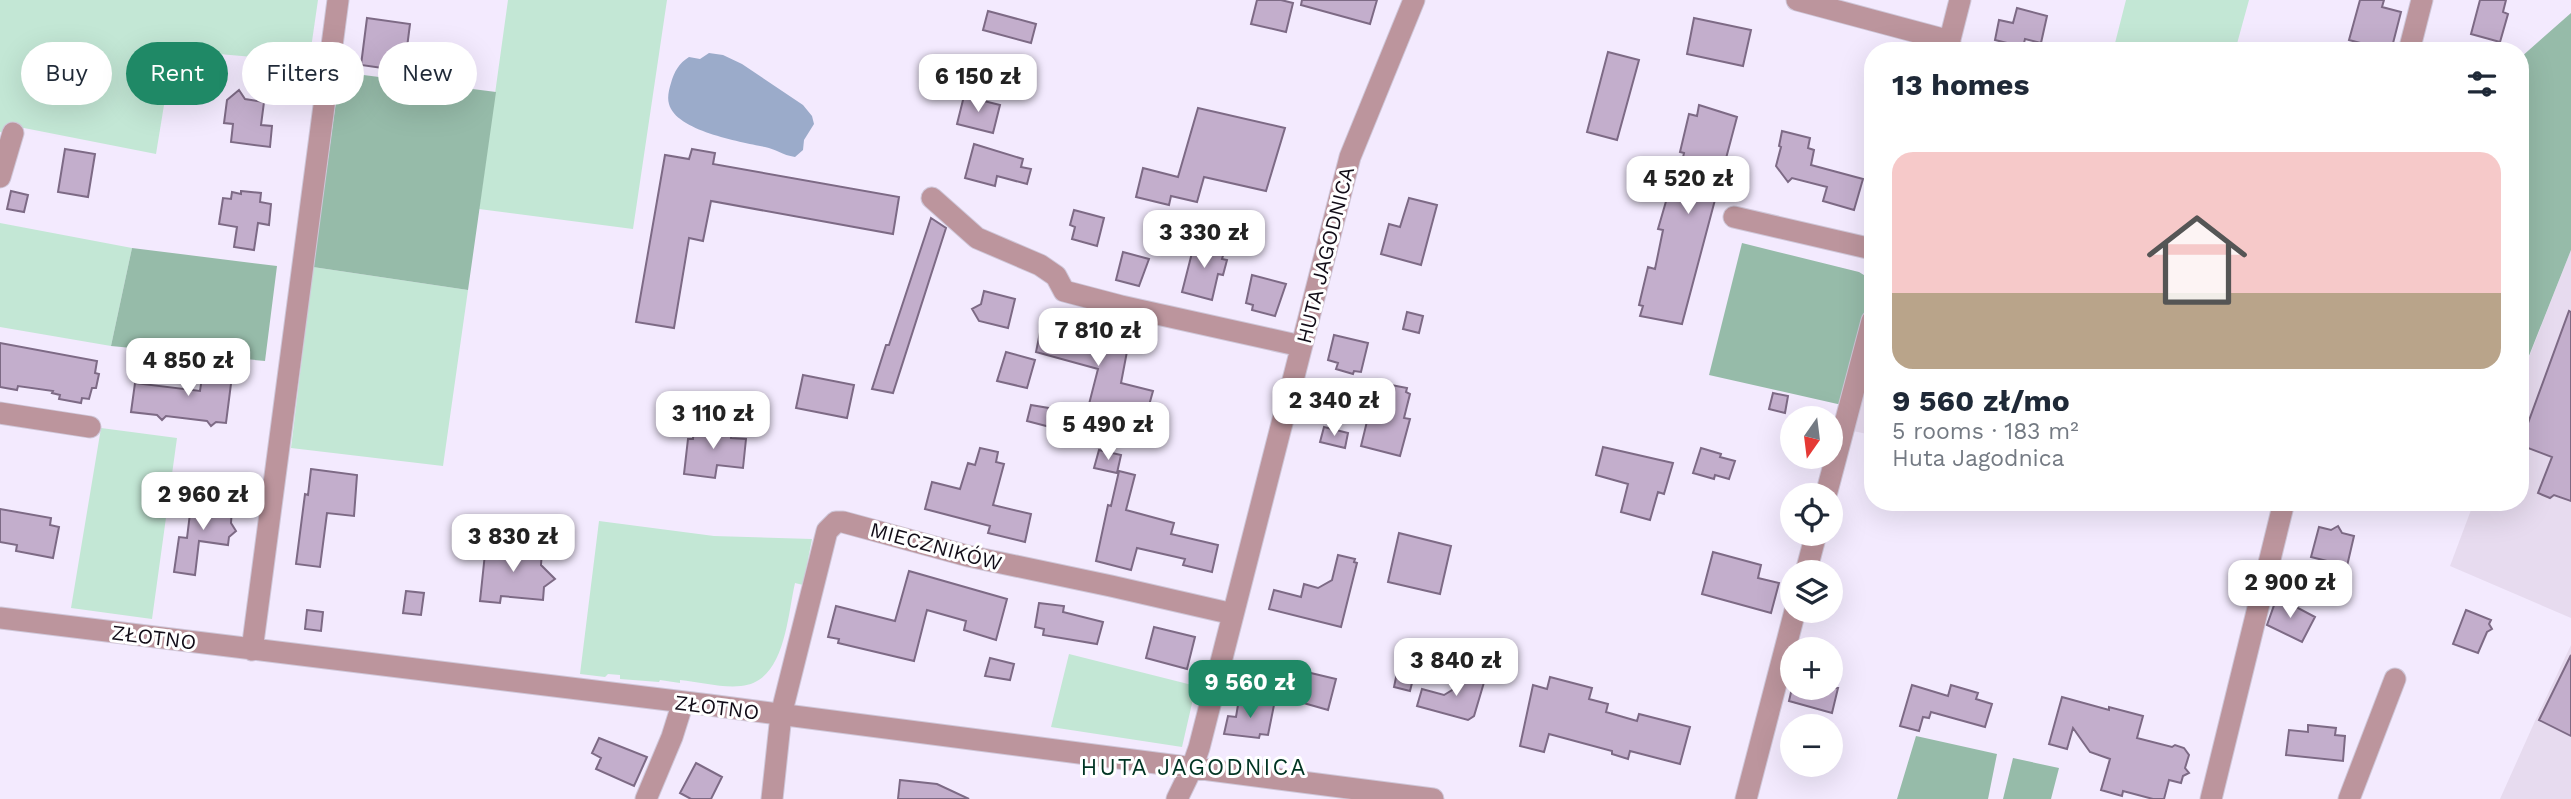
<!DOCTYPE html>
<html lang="en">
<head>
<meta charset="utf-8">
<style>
	:root { --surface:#fff; --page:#f2f2f3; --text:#1f2937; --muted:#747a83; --line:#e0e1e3; --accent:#1f8966 }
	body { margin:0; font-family:"Work Sans",sans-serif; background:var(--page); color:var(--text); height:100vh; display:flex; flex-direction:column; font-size:26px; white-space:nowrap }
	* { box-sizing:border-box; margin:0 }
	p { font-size:23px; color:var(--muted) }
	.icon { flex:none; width:38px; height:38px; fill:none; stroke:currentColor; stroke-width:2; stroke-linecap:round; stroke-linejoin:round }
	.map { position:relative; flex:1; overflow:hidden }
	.sheet { position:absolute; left:1864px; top:42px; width:665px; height:469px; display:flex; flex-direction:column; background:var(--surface); border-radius:28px; box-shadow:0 7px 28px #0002 }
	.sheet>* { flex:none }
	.top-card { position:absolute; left:21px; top:42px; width:665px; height:63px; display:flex; gap:14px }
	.needle { width:46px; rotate:194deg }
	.fabs { position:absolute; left:1780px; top:406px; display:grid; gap:14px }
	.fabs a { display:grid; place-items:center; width:63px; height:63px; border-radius:50%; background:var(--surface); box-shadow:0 7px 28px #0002; font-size:35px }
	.price { position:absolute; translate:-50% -60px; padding:0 16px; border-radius:14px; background:#fff; color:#222; font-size:23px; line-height:46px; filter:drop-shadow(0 2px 4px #0008) }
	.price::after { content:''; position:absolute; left:50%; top:42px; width:21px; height:16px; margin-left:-10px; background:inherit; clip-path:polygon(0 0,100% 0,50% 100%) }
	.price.current { background:var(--accent); color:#fff }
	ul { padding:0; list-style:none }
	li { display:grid; align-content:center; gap:14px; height:371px; padding:0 28px }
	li+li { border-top:2px solid var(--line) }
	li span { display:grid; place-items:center; height:217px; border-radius:21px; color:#555 }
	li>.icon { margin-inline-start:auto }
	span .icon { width:126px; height:126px; fill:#fffc; stroke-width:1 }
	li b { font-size:30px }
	h2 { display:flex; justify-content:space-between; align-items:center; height:84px; padding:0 28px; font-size:30px }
	.pill { padding:0 24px; border-radius:32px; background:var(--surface); box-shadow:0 7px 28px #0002; font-size:24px; line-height:63px }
	.pill.current { background:var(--accent); color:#fff }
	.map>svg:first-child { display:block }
	.industrial { fill:#e7dbef }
	.green { fill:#c3e7d5 }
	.forest { fill:#96bba9 }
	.water { fill:#9babca }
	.building { fill:#c3aecc; stroke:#7d6a85; stroke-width:2 }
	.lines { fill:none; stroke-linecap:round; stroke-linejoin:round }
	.minor-casing { stroke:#cfc7d9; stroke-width:23 }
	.minor { stroke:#bc959d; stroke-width:21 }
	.labels { text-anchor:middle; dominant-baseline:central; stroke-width:6; stroke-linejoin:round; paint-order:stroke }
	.street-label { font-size:21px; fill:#120d18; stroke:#fff }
	.neighbourhood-label { font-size:23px; letter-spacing:2px; fill:#003423; stroke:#fff }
</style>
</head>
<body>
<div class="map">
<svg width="2571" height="799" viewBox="0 0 2571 799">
	<rect width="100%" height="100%" fill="#f3eafe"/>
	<!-- industrial -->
	<path class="industrial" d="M2571,250V618L2450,566L2474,502H2520V380Z
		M1872,347V435L1848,430Z
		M2571,645V799H2500L2535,721Z"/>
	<!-- green -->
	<path class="green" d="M0,0H318L309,62L173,50L156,154L24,128L9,134L0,132Z
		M508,0H667L633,229L479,209Z
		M2126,0H2249L2235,51H2113Z
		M0,223L132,248L111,346L0,327Z
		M313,267L468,290L443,466L291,448Z
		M101,428L177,438L152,619L71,608Z
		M599,521L714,536L812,539L803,585L795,583C787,618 785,682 741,686C722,688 699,682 680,680V683L660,680L659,682L620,679V675L608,674L605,677L580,674Z
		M1069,654L1196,686L1182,747L1051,727Z"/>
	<!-- forest -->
	<path class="forest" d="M2571,13V250L2523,371H2520V58Z
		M340,72L496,92L468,290L313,267Z
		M1742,243L1859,272L1872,280L1842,405L1709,375Z
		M132,248L277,266L265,361L111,346Z
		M1916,736L1997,754L1988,799H1897Z
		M2013,758L2059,768L2051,799H2003Z"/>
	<!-- water -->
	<path class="water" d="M709,53L723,55L742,64L803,105L812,116L814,124L804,140L803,150L795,157C782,155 776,149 765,147C741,142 676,131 669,104C667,98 669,89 671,83C674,72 679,63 689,57L700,59Z"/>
	<!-- building -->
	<path class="building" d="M1257,0H1281L1293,3L1286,32L1251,24Z
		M1302,0H1377L1370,24L1301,5Z
		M2360,0H2384L2382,7L2401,12L2391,51L2349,40Z
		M2480,0H2506L2503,12L2508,14L2500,42L2471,34Z
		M2017,8L2047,16L2041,43L2025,39L2023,47L1995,40L1999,20L2013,23Z
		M988,11L1036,24L1031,43L983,30Z
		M367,18L410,24L404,71L361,65Z
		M1694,18L1751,30L1743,66L1687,54Z
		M1608,52L1639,60L1617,140L1587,132Z
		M239,90L245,99L264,102L261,125L272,126L270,147L231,142L233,124L224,123L227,100Z
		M964,96L1000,105L993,133L957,124Z
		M1699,105L1737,117L1682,324L1640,316L1643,306L1639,305L1648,267L1655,269L1663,230L1658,229L1669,191L1675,193L1684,153L1680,152L1689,114L1697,116Z
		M1198,108L1285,128L1266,191L1204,177L1197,202L1171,196L1169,205L1136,197L1143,168L1178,177Z
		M1782,131L1810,138L1808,148L1814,150L1811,165L1863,179L1854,210L1823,201L1827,187L1792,178L1788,182L1776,166L1781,147L1779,146Z
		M974,144L1023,159L1021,167L1031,169L1027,184L997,176L995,186L965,178Z
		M65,149L95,154L88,197L58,192Z
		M692,149L715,153L713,164L899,197L893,234L711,201L703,241L689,238L674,328L636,322L665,155L689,159Z
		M11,191L28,195L24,212L7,209Z
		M241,191L261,193L260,202L271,204L269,225L258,223L254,250L234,247L237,227L219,224L223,198L231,199L232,192L241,194Z
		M1409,198L1437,205L1421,265L1381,254L1389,224L1400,227Z
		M1074,210L1104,218L1097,246L1072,239L1075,227L1070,225Z
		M931,218L946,228L893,393L872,389L886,345H889Z
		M1195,241L1225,249L1222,259L1227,260L1223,275L1218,274L1212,300L1182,292Z
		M1123,252L1149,259L1139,286L1116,280Z
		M1252,275L1286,284L1275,316L1252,310L1253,305L1246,303Z
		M984,291L1015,299L1008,328L979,321L972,309L981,304Z
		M2569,311L2571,312V501L2554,495L2550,498L2538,493L2552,457L2520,445Z
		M1407,312L1423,316L1419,333L1403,329Z
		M1047,323L1129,341L1121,383L1153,391L1146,416L1132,413L1130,419L1088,408L1098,369L1036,352L1041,327L1046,329Z
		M1334,335L1368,343L1361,372L1354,371L1353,374L1336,369L1338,363L1328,360Z
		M0,343L97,361L95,373L99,374L96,388H92L89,399L82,398L81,403L59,399L60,395L52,393L53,391L18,386L17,390L0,387Z
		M1006,352L1035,360L1027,388L997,381Z
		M204,364L233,368L226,423L216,422L211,426L207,421L166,416L162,420L157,415L131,412L135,383L200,391Z
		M803,375L854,385L847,418L796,408Z
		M1386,384L1407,388L1406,392L1410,394L1404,418L1410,419L1400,456L1361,446L1370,409L1380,412Z
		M1773,393L1788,396L1785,413L1769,409Z
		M1031,405L1061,410L1062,407L1078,411L1073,433L1027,421Z
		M709,423L732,426L731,438L746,439L743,468L717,465L715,478L684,474L688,439H693L694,426L709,428Z
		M1324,427L1348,433L1345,448L1320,442Z
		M1603,447L1673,463L1664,494L1658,492L1650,520L1621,512L1628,484L1596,475Z
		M980,448L998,452L996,462L1004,464L993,505L1031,514L1025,542L988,533L990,526L925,509L932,482L960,489L968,463L975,465Z
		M1701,448L1721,454L1720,457L1735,461L1729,479L1715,475L1714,479L1693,473Z
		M1099,450L1121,455L1117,473L1094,468Z
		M311,469L357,475L354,516L327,513L320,567L296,564L305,494L308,495Z
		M1119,471L1135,475L1126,510L1174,523L1171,534L1218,545L1212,572L1183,565L1185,559L1137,548L1131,570L1096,561L1108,505L1111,506Z
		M192,497L219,501V507L232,509L231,523L236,531L229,537L228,545L199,541L195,575L174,572L179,537L187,538Z
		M0,509L51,518L50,525L59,527L53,558L16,551L17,545L0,542Z
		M2338,526L2342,533L2354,536L2347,566L2311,557L2319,527L2331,530Z
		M1399,533L1451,546L1440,594L1388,582Z
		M486,544L542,551L541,565L555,579L544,587L543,600L501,596L500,603L480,601Z
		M1713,552L1761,565L1758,578L1779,583L1771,613L1702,594Z
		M1338,555L1355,559L1354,562L1357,563L1341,627L1269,609L1274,590L1301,597L1304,584L1318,588L1332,580Z
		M909,571L1007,599L996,640L964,630L966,621L927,610L914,661L838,643L839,639L828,637L836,606L895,621Z
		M406,591L424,593L421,615L403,613Z
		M2277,597L2315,617L2302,642L2267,625Z
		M1039,603L1064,606L1063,612L1103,622L1097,644L1043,635L1044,629L1035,627Z
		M307,610L323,612L321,631L305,629Z
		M2466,610L2491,620L2489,624L2492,629L2487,632L2478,653L2453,644Z
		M1154,627L1195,637L1187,669L1146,658Z
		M2571,655V736L2539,720Z
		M990,658L1014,664L1010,680L985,676Z
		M1399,663L1416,667L1410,691L1394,687Z
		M1294,669L1336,679L1328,710L1286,698Z
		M1461,673L1485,679L1474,716L1468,720L1417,706L1422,689L1444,695L1457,687Z
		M1550,677L1592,688L1589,699L1608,704L1606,712L1637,721L1639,714L1690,727L1680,764L1630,751L1628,759L1612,754V751L1549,734L1544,752L1520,746L1533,685L1547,689Z
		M1912,685L1948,696L1951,685L1978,693L1976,699L1992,704L1985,727L1931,712L1929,718L1923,717L1919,731L1900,726Z
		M1792,688H1838L1832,713L1789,701Z
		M2062,697L2109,710V707L2143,716L2137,738L2172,747L2175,745L2184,748L2189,755L2185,768L2189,773L2183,776L2181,783L2169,780L2164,799H2153L2123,791L2122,796L2101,790L2110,759L2090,752L2073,728L2067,749L2049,744Z
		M1239,699L1274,705L1268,735L1260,734L1259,738L1224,734L1228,716L1236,717Z
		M2308,725L2336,728L2335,735L2345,736L2343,761L2286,755L2289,730L2308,732Z
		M599,738L647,757L634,786L596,769L601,758L592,753Z
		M696,763L722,777L711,799H691L680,793Z
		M900,780L937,784L969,799H898Z"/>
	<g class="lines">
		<!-- minor casing -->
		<g class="minor-casing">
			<path id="minor" d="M1797,0L1950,41
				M1947,51L1960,0
				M2409,51L2422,0
				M0,177L13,133
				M932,198L977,238L1040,265L1056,276L1064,291L1121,306L1301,346
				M1734,217L1872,249
				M0,413L90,427
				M1826,495L1872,321
				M1806,572L1816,534
				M0,618L709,705L1433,799
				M252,650L338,0
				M646,799L672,737L683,702
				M772,799L781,715L827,531L836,522H843L968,556L1111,586L1233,614
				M1177,799L1192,768L1199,748L1350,157L1414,0
				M1746,799L1795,611
				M2211,799L2284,502
				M2349,799L2395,679"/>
		</g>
		<!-- minor -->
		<use href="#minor" class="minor"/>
	</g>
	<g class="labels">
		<!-- street labels -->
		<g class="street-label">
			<text transform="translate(1325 255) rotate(-76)">HUTA JAGODNICA</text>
			<text transform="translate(936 546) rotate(15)">MIECZNIKÓW</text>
			<text transform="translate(154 637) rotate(7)">ZŁOTNO</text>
			<text transform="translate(717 707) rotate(7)">ZŁOTNO</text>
		</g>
		<!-- neighbourhood labels -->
		<g class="neighbourhood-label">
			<text x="1194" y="767">HUTA JAGODNICA</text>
		</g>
	</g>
</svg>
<div class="fabs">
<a><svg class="needle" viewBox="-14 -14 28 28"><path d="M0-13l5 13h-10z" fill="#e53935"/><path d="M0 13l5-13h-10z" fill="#747a83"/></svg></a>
<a><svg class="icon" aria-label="locate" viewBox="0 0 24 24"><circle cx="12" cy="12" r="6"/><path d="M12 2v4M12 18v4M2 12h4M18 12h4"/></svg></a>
<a><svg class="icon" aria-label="layers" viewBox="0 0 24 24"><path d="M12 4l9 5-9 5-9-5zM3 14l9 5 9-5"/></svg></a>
<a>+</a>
<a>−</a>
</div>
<b class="price" style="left:978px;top:114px">6 150 zł</b>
<b class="price" style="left:1688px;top:216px">4 520 zł</b>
<b class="price" style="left:1204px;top:270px">3 330 zł</b>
<b class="price" style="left:1098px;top:368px">7 810 zł</b>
<b class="price" style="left:188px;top:398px">4 850 zł</b>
<b class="price" style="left:1334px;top:438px">2 340 zł</b>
<b class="price" style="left:713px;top:451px">3 110 zł</b>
<b class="price" style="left:1108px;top:462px">5 490 zł</b>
<b class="price" style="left:203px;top:532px">2 960 zł</b>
<b class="price" style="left:513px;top:574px">3 830 zł</b>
<b class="price" style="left:2290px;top:620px">2 900 zł</b>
<b class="price" style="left:1456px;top:698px">3 840 zł</b>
<b class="price current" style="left:1250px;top:720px">9 560 zł</b>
<div class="top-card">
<a class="pill">Buy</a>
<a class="pill current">Rent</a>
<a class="pill">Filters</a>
<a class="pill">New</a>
</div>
<section class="sheet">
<h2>13 homes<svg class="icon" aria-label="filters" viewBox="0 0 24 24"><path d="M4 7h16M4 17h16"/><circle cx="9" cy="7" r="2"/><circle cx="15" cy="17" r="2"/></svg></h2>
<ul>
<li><span style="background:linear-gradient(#f6c9c9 65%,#b9a48a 0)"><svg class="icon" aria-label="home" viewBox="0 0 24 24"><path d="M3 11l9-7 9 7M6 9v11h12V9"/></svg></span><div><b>9 560 zł/mo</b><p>5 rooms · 183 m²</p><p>Huta Jagodnica</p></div></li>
</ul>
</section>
</div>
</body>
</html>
